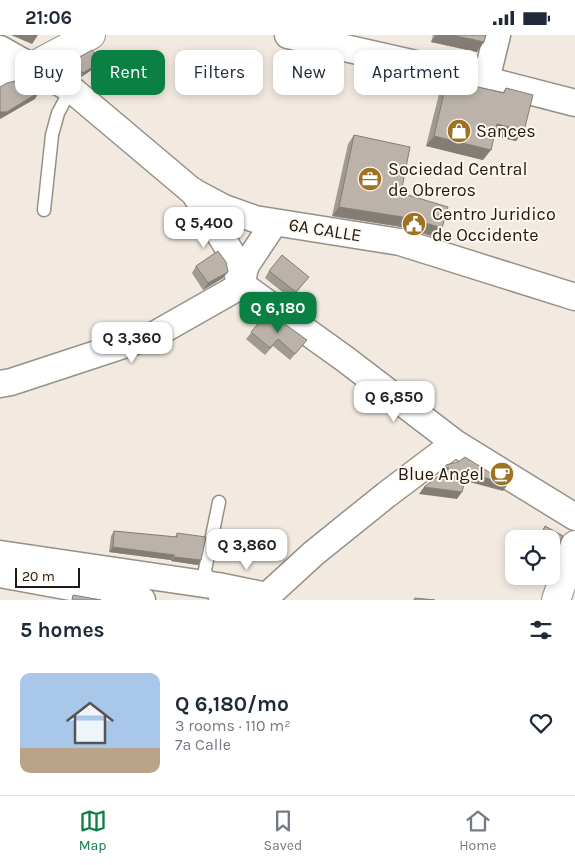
<!DOCTYPE html>
<html lang="en">
<head>
<meta charset="utf-8">
<style>
	:root { --surface:#fff; --page:#f6f6f7; --text:#1f2937; --muted:#747a83; --line:#e0e1e3; --accent:#0b8043 }
	body { margin:0; font-family:Karla,sans-serif; background:var(--page); color:var(--text); height:100vh; display:flex; flex-direction:column; font-size:19px; white-space:nowrap }
	* { box-sizing:border-box; margin:0 }
	p { font-size:16px; color:var(--muted) }
	.icon { flex:none; width:28px; height:28px; fill:none; stroke:currentColor; stroke-width:2; stroke-linecap:round; stroke-linejoin:round }
	.map { position:relative; height:565px; overflow:hidden }
	.side { display:flex; flex-direction:column; background:var(--surface); flex:1 }
	.side>* { flex:none }
	.top-card { position:absolute; left:15px; top:15px; width:545px; height:45px; display:flex; gap:10px }
	.tools { position:absolute; left:505px; top:495px; display:grid; gap:10px }
	.tools a { display:grid; place-items:center; width:55px; height:55px; border-radius:10px; background:var(--surface); box-shadow:0 2px 8px #0003; font-size:25px }
	.scale { position:absolute; left:15px; bottom:12px; width:65px; box-sizing:border-box; padding-left:5px; border:2px solid #1d1a16; border-top:0; font-size:14px; line-height:18px; white-space:nowrap; color:#1d1a16; -webkit-text-stroke:4px #fef8ef; paint-order:stroke }
	.price { position:absolute; translate:-50% -42px; padding:0 11px; border-radius:10px; background:#fff; color:#222; font-size:16px; line-height:32px; filter:drop-shadow(0 1px 2px #0008) }
	.price::after { content:''; position:absolute; left:50%; top:30px; width:15px; height:11px; margin-left:-8px; background:inherit; clip-path:polygon(0 0,100% 0,50% 100%) }
	.price.active { background:var(--accent); color:#fff }
	ul { padding:0; list-style:none }
	li { display:flex; align-items:center; gap:15px; height:125px; padding:0 20px }
	li+li { border-top:1px solid var(--line) }
	li span { display:grid; place-items:center; flex:none; width:140px; height:100px; border-radius:10px; color:#555 }
	li>.icon { margin-inline-start:auto }
	span .icon { width:60px; height:60px; fill:#fffc; stroke-width:1 }
	li b { font-size:21px }
	h2 { display:flex; justify-content:space-between; align-items:center; height:60px; padding:0 20px; font-size:21px }
	.chip { padding:0 18px; border-radius:10px; background:var(--surface); box-shadow:0 2px 8px #0003; font-size:18px; line-height:45px }
	.chip.active { background:var(--accent); color:#fff }
	.status { display:flex; justify-content:space-between; align-items:center; height:35px; padding:0 25px; background:var(--surface); direction:ltr }
	.status svg { height:14px; fill:currentColor }
	.dock { display:flex; justify-content:space-around; align-items:center; height:70px; border-top:1px solid var(--line); background:var(--surface); font-size:14px; color:var(--muted) }
	.dock a { display:grid; justify-items:center; gap:2px }
	.dock .active { color:var(--accent) }
	.map>svg:first-child { display:block }
	.lines { fill:none; stroke-linecap:round; stroke-linejoin:round }
	.service-casing { stroke:#979086; stroke-width:15 }
	.minor-casing { stroke:#979086; stroke-width:29 }
	.tertiary-casing { stroke:#979086; stroke-width:30 }
	.secondary-casing { stroke:#979086; stroke-width:30 }
	.service { stroke:#fff; stroke-width:12 }
	.minor { stroke:#fff; stroke-width:26 }
	.tertiary { stroke:#fff; stroke-width:28 }
	.secondary { stroke:#fff; stroke-width:28 }
	.wall { fill:#a19a91 }
	.shaded-wall { fill:#837d76 }
	.building { fill:#bbb3a9; stroke:#837d76 }
	.labels { text-anchor:middle; dominant-baseline:central; stroke-width:4; stroke-linejoin:round; paint-order:stroke }
	.poi-label { font-size:18px; fill:#1d1a16; stroke:#fef8ef; text-anchor:start }
	.street-label { font-size:18px; fill:#1d1a16; stroke:#fef8ef }
</style>
</head>
<body>
<div class="status"><b>21:06</b><svg viewBox="0 0 49 12"><path d="M0 12V9h3v3zM5 12V6h3v6zM10 12V3h3v9zM15 12V0h3v12zM26 1h20v11H26zM47 4h2v5h-2z"/></svg></div>
<div class="map">
<svg width="575" height="565" viewBox="0 0 575 565">
	<rect width="100%" height="100%" fill="#f2eae0"/>
	<g class="lines">
		<!-- service casing -->
		<g class="service-casing">
			<path id="service" d="M44,175L52,100L58,78L71,54
				M215,565L218,551L207,541L205,535L219,467"/>
		</g>
		<!-- minor casing -->
		<g class="minor-casing">
			<path id="minor" d="M288,0L486,45L575,68
				M0,14L71,54L192,156L224,173L255,184L400,207L575,262
				M486,45L497,0
				M193,156L230,216L235,228L239,245L242,250L345,324L455,408L575,482
				M242,250L244,237L246,230L274,188
				M0,349L11,347L154,300L242,250
				M0,519L218,551L267,561
				M0,539L142,565
				M266,565L267,561L314,518L386,460L455,408"/>
		</g>
		<!-- tertiary casing -->
		<g class="tertiary-casing">
			<path id="tertiary" d="M556,565L575,510"/>
		</g>
		<!-- secondary casing -->
		<g class="secondary-casing">
			<path id="secondary" d="M0,40L31,32L91,0"/>
		</g>
		<!-- service -->
		<use href="#service" class="service"/>
		<!-- minor -->
		<use href="#minor" class="minor"/>
		<!-- tertiary -->
		<use href="#tertiary" class="tertiary"/>
		<!-- secondary -->
		<use href="#secondary" class="secondary"/>
	</g>
	<!-- wall -->
	<path class="wall" d="M433,0H486L484,7L477,17L431,7Z
		M76,24L99,30L81,42L72,33L73,27Z
		M447,45L503,57L506,53L516,106L494,101L483,125L426,111L440,55Z
		M354,100L401,158L435,202L402,192L332,181L348,109Z
		M196,231L223,243L203,255L192,238Z
		M269,236L304,248L291,264L265,243Z
		M268,277L302,311L290,325L273,311L265,320L246,304Z
		M545,491L563,501L553,519L551,518V504H538Z
		M114,496L175,502L177,498L198,530L171,526V525L109,517L111,501Z"/>
	<!-- shaded-wall -->
	<path class="shaded-wall" d="M11,0H38L32,9Z
		M436,0H452L484,7L477,17L431,7Z
		M102,26L99,30L81,42L83,38Z
		M39,57L35,64L2,83L0,84V77Z
		M497,89L524,96L516,106L489,100Z
		M434,101L491,115L483,125L426,111Z
		M339,172L409,183L442,193L435,202L402,192L332,181Z
		M228,237L223,243L203,255L208,248Z
		M444,432L449,433L444,440L439,439Z
		M467,438L508,449L503,456L462,445Z
		M424,452L462,457L457,464L419,459Z
		M113,512L174,520L171,525L109,517Z
		M174,522L201,525L198,530L171,526Z"/>
	<!-- building -->
	<path class="building" d="M452,0H486L484,7Z
		M92,15L102,26L83,38L75,29L76,24Z
		M35,41L39,44V57L7,77H0V52L7,48Z
		M447,45L504,58L506,53L533,60L524,96L497,89L491,115L434,101Z
		M354,100L410,112L401,158L448,172L442,193L409,183L339,172Z
		M218,216L226,227L228,237L208,248L196,231Z
		M282,220L309,242L296,257L269,236Z
		M268,277L307,305L295,319L278,304L270,313L251,297Z
		M465,422L508,449L467,438L462,457L424,452L449,433L444,432L446,430L458,427Z
		M545,491L563,501L555,516L551,514V504H539Z
		M114,496L177,502V498L206,502L201,525L174,522V520L113,512Z
		M73,560L101,565H72Z
		M415,563L435,565H414Z"/>
	<!-- icons -->
	<defs>
		<g id="shop-disc" transform="scale(1.25)"><circle r="9.5" fill="#9f7123" stroke="#fef8ef"/><path d="M-5-2.5h2.3a2.7 3.5 0 0 1 5.4 0H5L5.5 6h-11ZM-1.5-2.5h3a1.5 2.3 0 0 0-3 0Z" fill="#fff"/></g>
		<g id="office-disc" transform="scale(1.25)"><circle r="9.5" fill="#9f7123" stroke="#fef8ef"/><path d="M-6-3h4V-5.5h4V-3h4V5H-6ZM-1-4.5V-3h2v-1.5ZM-6 0V1H6V0Z" fill="#fff"/></g>
		<g id="civic-disc" transform="scale(1.25)"><circle r="9.5" fill="#9f7123" stroke="#fef8ef"/><path d="M-.6-6.5H3V-4.5H.6V-3L4-1V1h2V6H-6V1h2V-1L-.6-3ZM-1.2 2.5V6h2.4V2.5Z" fill="#fff"/></g>
		<g id="cafe-disc" transform="scale(1.25)"><circle r="9.5" fill="#9f7123" stroke="#fef8ef"/><path d="M-5.5-4.5H6V0H3Q3 3.5 0 3.5H-2.5Q-5.5 3.5-5.5 0ZM3-3.2v2h1.7v-2ZM-6 4.5H4V6H-6Z" fill="#fff"/></g>
	</defs>
	<g fill-rule="evenodd">
		<use href="#shop-disc" x="459" y="96"/>
		<use href="#office-disc" x="370" y="144"/>
		<use href="#civic-disc" x="414" y="189"/>
		<use href="#cafe-disc" x="502" y="439"/>
	</g>
	<g class="labels">
		<!-- poi labels -->
		<g class="poi-label">
			<text x="476" y="96">Sances</text>
			<text x="388" y="134">Sociedad Central<tspan x="388" dy="21">de Obreros</tspan></text>
			<text x="432" y="179">Centro Juridico<tspan x="432" dy="21">de Occidente</tspan></text>
			<text x="484" y="439" text-anchor="end">Blue Angel</text>
		</g>
		<!-- street labels -->
		<g class="street-label">
			<text transform="translate(325 195) rotate(9)">6A CALLE</text>
		</g>
	</g>
</svg>
<div class="tools">
<a><svg class="icon" aria-label="locate" viewBox="0 0 24 24"><circle cx="12" cy="12" r="6"/><path d="M12 2v4M12 18v4M2 12h4M18 12h4"/></svg></a>
</div>
<div class="scale">20 m</div>
<b class="price" style="left:204px;top:214px">Q 5,400</b>
<b class="price active" style="left:278px;top:299px">Q 6,180</b>
<b class="price" style="left:132px;top:329px">Q 3,360</b>
<b class="price" style="left:394px;top:388px">Q 6,850</b>
<b class="price" style="left:247px;top:536px">Q 3,860</b>
<div class="top-card">
<a class="chip">Buy</a>
<a class="chip active">Rent</a>
<a class="chip">Filters</a>
<a class="chip">New</a>
<a class="chip">Apartment</a>
</div>
</div>
<section class="side">
<h2>5 homes<svg class="icon" aria-label="filters" viewBox="0 0 24 24"><path d="M4 7h16M4 17h16"/><circle cx="9" cy="7" r="2"/><circle cx="15" cy="17" r="2"/></svg></h2>
<ul>
<li><span style="background:linear-gradient(#a9c7e8 75%,#b9a48a 0)"><svg class="icon" aria-label="home" viewBox="0 0 24 24"><path d="M3 11l9-7 9 7M6 9v11h12V9"/></svg></span><div><b>Q 6,180/mo</b><p>3 rooms · 110 m²</p><p>7a Calle</p></div><svg class="icon" aria-label="heart" viewBox="0 0 24 24"><path d="M12 20l-8-8c-3-5 5-10 8-4 3-6 11-1 8 4z"/></svg></li>
</ul>
</section>
<nav class="dock">
<a class="active"><svg class="icon" aria-label="map" viewBox="0 0 24 24"><path d="M3 6l6-2 6 2 6-2v14l-6 2-6-2-6 2zM9 4v14M15 6v14"/></svg>Map</a>
<a><svg class="icon" aria-label="saved" viewBox="0 0 24 24"><path d="M7 4h10v16l-5-4-5 4z"/></svg>Saved</a>
<a><svg class="icon" aria-label="home" viewBox="0 0 24 24"><path d="M3 11l9-7 9 7M6 9v11h12V9"/></svg>Home</a>
</nav>
</body>
</html>
